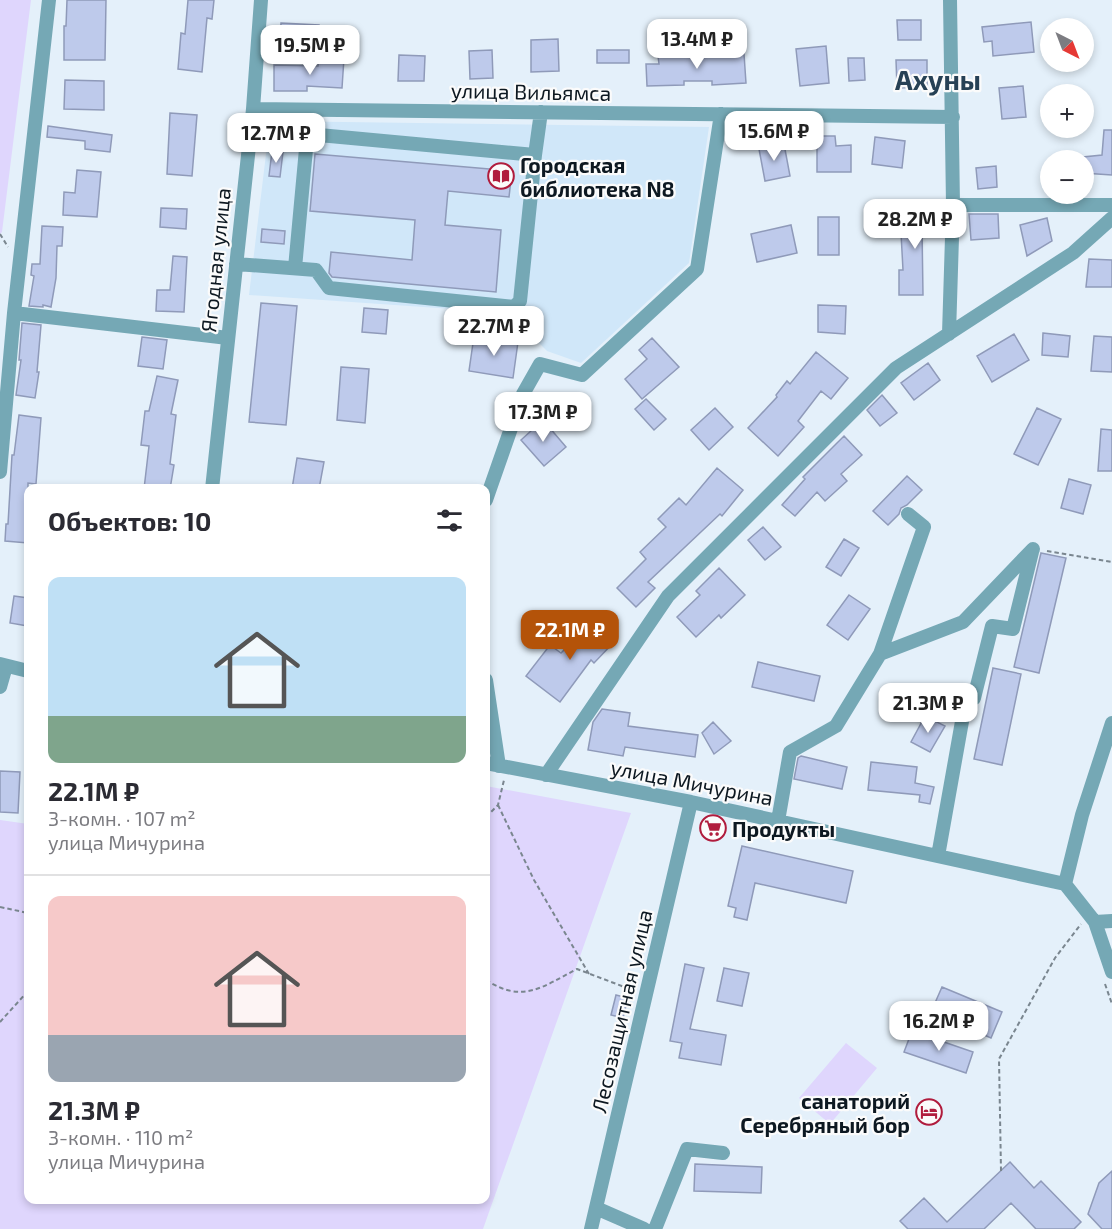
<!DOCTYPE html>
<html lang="ru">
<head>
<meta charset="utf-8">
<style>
	:root { --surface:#fff; --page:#f2f2f3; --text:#2b2b33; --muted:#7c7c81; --line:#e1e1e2; --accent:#b45309 }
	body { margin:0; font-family:"Exo 2",sans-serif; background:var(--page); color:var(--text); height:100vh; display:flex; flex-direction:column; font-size:22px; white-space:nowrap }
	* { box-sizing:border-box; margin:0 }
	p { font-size:20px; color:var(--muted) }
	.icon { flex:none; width:33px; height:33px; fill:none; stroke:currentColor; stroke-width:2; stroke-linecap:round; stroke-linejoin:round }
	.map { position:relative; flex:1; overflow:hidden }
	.side { position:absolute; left:24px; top:484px; width:466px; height:720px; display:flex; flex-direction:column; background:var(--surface); border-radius:12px; box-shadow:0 3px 9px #0003 }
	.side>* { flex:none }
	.needle { width:39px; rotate:138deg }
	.fabs { position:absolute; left:1040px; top:18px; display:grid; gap:12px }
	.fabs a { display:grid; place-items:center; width:54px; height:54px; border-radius:50%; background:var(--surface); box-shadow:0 3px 9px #0003; font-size:30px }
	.price { position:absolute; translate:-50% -51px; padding:0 14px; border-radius:12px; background:#fff; color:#222; font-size:20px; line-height:39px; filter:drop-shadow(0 2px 3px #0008) }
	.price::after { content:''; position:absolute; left:50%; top:36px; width:18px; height:14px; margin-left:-9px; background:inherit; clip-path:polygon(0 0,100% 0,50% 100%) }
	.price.active { background:var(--accent); color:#fff }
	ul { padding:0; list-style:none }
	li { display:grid; align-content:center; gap:12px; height:318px; padding:0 24px }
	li+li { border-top:2px solid var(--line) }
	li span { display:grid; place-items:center; height:186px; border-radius:12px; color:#555 }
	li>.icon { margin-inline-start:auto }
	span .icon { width:108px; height:108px; fill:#fffc; stroke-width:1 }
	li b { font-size:26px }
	h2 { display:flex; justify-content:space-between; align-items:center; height:72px; padding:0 24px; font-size:26px }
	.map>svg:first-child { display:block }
	.built { fill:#d0e7f9 }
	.green { fill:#dfd6fd }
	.building { fill:#becaeb; stroke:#8f9ab9; stroke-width:1.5 }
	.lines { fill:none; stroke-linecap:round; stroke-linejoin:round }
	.path { stroke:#7a868f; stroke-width:2; stroke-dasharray:4.5 3; stroke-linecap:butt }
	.minor { stroke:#75a8b5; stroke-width:14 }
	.labels { text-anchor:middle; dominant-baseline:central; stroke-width:4.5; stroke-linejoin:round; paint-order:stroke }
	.street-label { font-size:21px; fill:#0d1821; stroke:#fbfbfb }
	.poi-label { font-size:21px; font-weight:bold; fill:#0d1821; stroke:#fbfbfb; text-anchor:start }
	.district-label { font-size:27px; font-weight:bold; fill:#274155; stroke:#fbfbfb }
</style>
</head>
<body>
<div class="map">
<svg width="1112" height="1229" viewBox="0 0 1112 1229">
	<rect width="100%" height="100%" fill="#e4f0fa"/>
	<!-- built -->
	<path class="built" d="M270,121L709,127L689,263L581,363L547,351L524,328V314L249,295Z"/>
	<!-- green -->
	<path class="green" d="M0,0H31L2,232L0,234Z
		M486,786L631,813L483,1229H0V820L28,824V1200H486Z
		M846,1043L877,1068L830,1124L799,1098Z"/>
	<!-- building -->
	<path class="building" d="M67,0H106L105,60H64V26H66Z
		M188,0H214L212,19L207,18L202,72L178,69L181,33L185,34Z
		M897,20H921V40H898Z
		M1031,22L1034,52L993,56L992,41L984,42L982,27Z
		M281,23L319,25L318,44L280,42Z
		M558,39L559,71L531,72V40Z
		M826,46L829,83L800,86L796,49Z
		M492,50L493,78L470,79L469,51Z
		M597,50H629V63H597Z
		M688,54H704V57L744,54L746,83L712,85V81H684V85L647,86L646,64H659L658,56Z
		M399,55L425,56L424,81H398Z
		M319,57L344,58L342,88L307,86V91H274V65L318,66Z
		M848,58H864L865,80L849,81Z
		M896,60H927V87L897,88Z
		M65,80L104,81V110L64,109Z
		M1023,86L1026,117L1002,119L999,88Z
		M170,113L197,115L192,176L167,174Z
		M48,126L112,135L110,152L85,149V141L47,137Z
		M1104,130H1112V175L1083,173V157L1102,155Z
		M817,136H835L836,146L851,145V172H817Z
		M875,137L905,141L902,168L872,164Z
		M784,144L790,176L765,181L759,149Z
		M272,151L283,152L280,177L269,176Z
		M315,154L512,171L509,197L448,191L445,225L501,230L496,292L332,277L329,273L331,252L412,260L415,220L310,211Z
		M996,166L997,187L978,189L976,168Z
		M77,170L101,172L97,217L63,215L64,192L75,193Z
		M933,203L935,226L922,228L923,295H899V270H903L901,233L911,232L908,206Z
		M161,208L187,209L186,229L160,227Z
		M969,214H998L999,238L971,240Z
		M818,217H839V255H818Z
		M1047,218L1052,241L1027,256L1020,225Z
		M791,225L797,253L757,262L751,234Z
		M42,226L63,227L62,246H57L56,278L51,307L43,305V307L29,306L34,276L31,275L32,264H40Z
		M262,229L285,231L284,244L261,242Z
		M173,256L187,257L184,312L156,311L157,290H170Z
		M1089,259L1112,260V287H1086Z
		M261,303L297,306L286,425L249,422Z
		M818,305L846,306L845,334L818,332Z
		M364,308L388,310L386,334L362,332Z
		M22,323L41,325L37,372H39L35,398L16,395L21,360H19Z
		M1043,333L1070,336L1068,357L1042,355Z
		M1014,334L1029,360L992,382L977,356Z
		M474,336L518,342L513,378L469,371Z
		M1094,336L1112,337V372L1091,371Z
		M142,337L167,340L163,369L138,366Z
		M652,338L679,367L642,399L625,379L647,359L639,350Z
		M816,352L848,378L831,399L821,391L798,421L804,427L778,456L748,428L777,397L776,395L787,381L790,384Z
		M928,363L940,380L914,400L901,383Z
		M341,367L369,369L365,423L337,420Z
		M157,376L178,380L171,414L176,415L170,464L174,465L170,489H144L149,446L141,445L145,411H149Z
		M882,395L897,413L880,426L867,410Z
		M646,399L666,419L654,430L635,409Z
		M715,408L733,427L709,450L691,430Z
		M1037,408L1061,419L1038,465L1014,454Z
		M19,415L41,418L36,484L28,483V543L5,541L6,524H8L12,455H14Z
		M543,420L566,447L544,466L521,440Z
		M1101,429L1112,430V471H1098Z
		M844,436L862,455L841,474L847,481L825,501L817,492L795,516L782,505L805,479L803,477Z
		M297,458L324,462L319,489H292Z
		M717,468L743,490L722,516L720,514L648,582L655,588L636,607L617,588L646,559L640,552L666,527L658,519L679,498L686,505Z
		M907,476L922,490L907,505L901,508L899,514L888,525L873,511Z
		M1069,479L1091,485L1083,514L1061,508Z
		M763,527L781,547L765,560L748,540Z
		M844,539L859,548L841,576L826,567Z
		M1041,553L1066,558L1039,673L1014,667Z
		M719,568L745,595L721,618L719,615L696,637L677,617L700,595L696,591Z
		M849,595L870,609L848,640L827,625Z
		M14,596L28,598V626L10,623Z
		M594,620L615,641L594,663L591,660L560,702L526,676L550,645L561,653Z
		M758,662L820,676L814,701L752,687Z
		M993,668L1021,674L1002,765L974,759Z
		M602,709L630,713L628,726L698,735L695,757L625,747L623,756L588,750L593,722Z
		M925,716L945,726L930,752L911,742Z
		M713,722L731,741L714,754L702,733Z
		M801,756L847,767L842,789L794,779L798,758Z
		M871,762L917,767L915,783L934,787L930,804L919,802L920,795L868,790Z
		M0,771L20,772L18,813L0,812Z
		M705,820L724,825L721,836L703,832Z
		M742,846L853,871L846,903L755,883L747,920L734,917L736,908L728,906Z
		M685,964L704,968L690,1029L726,1035L721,1065L679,1058L682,1043L670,1041Z
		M724,968L749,973L742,1006L717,1001Z
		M942,987L1002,1012L991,1038L931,1012Z
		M616,995L628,998L623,1018L611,1015Z
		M912,1031L973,1052L966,1073L904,1052Z
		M1010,1162L1034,1188L1041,1181L1081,1222L1074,1229H1036L1011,1203L984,1229H908L900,1221L924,1198L947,1222Z
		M695,1164L762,1167L761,1193L694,1191Z
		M1112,1171V1229H1102L1088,1214L1099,1183Z"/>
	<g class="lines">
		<!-- path -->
		<path class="path" d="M0,234L8,247
			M1047,551L1112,562
			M498,805L534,880L589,974
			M486,817L498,805L504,780
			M0,907L28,913
			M486,980C523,1004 542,987 577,969L635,991
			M1105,984L1112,1004
			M0,1022L28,991
			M1001,1171L999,1059L1055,958L1081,924"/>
		<!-- minor -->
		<path class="minor" d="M253,109L953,117
			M953,205H1112
			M236,264L316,270L329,288L514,307L520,301L535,155
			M295,268L306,149L311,141L319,135L535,155L541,112
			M14,313L228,338
			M949,334L953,205L950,0
			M0,472L14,313L49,0
			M212,489L253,109L261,0
			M486,500L523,394L540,364L582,375L697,269L721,114
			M880,654L924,527L908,514
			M0,664L28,671
			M486,680L499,766
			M0,687L6,666
			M486,763L691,802L1065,884
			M546,775L668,596L896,368L1073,253L1112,218
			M778,821L790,752L836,726L880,654L963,622L1033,549
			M938,856L966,699L974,698L992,626L1013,629L1032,552
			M1065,884L1082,815L1112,723
			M1065,884L1095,922L1112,972
			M1095,922L1112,921
			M596,1208L644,1229
			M591,1229L691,802
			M655,1229L687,1149L723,1153"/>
	</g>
	<!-- icons -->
	<defs>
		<g id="library-ring" transform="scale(1.35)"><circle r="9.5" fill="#fbfbfb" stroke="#b01c3d" stroke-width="1.5"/><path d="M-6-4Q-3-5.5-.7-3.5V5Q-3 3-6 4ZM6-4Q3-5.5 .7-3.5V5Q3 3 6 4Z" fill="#b01c3d"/></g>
		<g id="supermarket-ring" transform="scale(1.35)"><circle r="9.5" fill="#fbfbfb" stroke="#b01c3d" stroke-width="1.5"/><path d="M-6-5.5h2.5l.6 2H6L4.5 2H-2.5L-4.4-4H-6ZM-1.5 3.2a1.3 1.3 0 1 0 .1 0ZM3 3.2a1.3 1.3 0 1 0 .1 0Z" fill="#b01c3d"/></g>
		<g id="hotel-ring" transform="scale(1.35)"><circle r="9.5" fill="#fbfbfb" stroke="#b01c3d" stroke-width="1.5"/><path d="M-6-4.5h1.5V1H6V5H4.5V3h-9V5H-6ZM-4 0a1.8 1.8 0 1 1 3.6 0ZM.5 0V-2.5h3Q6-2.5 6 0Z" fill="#b01c3d"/></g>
	</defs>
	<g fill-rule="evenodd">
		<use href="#library-ring" x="501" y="176"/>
		<use href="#supermarket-ring" x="713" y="828"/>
		<use href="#hotel-ring" x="929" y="1112"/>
	</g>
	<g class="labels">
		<!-- street labels -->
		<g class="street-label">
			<text transform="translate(531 91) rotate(1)">улица Вильямса</text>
			<text transform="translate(215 260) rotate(-84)">Ягодная улица</text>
			<text transform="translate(692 782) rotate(11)">улица Мичурина</text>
			<text transform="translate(621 1011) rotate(-77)">Лесозащитная улица</text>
		</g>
		<!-- poi labels -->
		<g class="poi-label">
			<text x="520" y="164">Городская<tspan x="520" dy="24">библиотека N8</tspan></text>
			<text x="732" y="828">Продукты</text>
			<text x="910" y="1100" text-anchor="end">санаторий<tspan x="910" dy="24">Серебряный бор</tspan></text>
		</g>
		<!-- district labels -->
		<g class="district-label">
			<text x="938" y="79">Ахуны</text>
		</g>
	</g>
</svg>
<div class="fabs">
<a><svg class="needle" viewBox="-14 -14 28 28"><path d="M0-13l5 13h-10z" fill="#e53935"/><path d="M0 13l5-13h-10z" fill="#7c7c81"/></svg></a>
<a>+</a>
<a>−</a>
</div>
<b class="price" style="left:697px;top:70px">13.4M ₽</b>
<b class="price" style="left:310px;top:76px">19.5M ₽</b>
<b class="price" style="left:774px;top:162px">15.6M ₽</b>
<b class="price" style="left:276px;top:164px">12.7M ₽</b>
<b class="price" style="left:915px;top:250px">28.2M ₽</b>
<b class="price" style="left:494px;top:357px">22.7M ₽</b>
<b class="price" style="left:543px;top:443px">17.3M ₽</b>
<b class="price active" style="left:570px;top:661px">22.1M ₽</b>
<b class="price" style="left:928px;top:734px">21.3M ₽</b>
<b class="price" style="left:939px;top:1052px">16.2M ₽</b>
<section class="side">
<h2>Объектов: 10<svg class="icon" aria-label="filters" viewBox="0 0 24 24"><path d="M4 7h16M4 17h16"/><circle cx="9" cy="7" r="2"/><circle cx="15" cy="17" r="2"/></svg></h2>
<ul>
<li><span style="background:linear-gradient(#bfe0f5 75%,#7fa58c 0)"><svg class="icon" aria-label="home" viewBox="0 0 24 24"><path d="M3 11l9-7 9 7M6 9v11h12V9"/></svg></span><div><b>22.1M ₽</b><p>3-комн. · 107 m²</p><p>улица Мичурина</p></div></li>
<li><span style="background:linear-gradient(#f6c9c9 75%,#9aa5b1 0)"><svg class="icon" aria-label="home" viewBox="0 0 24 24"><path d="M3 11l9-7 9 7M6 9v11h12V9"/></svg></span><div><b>21.3M ₽</b><p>3-комн. · 110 m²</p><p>улица Мичурина</p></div></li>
</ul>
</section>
</div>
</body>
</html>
